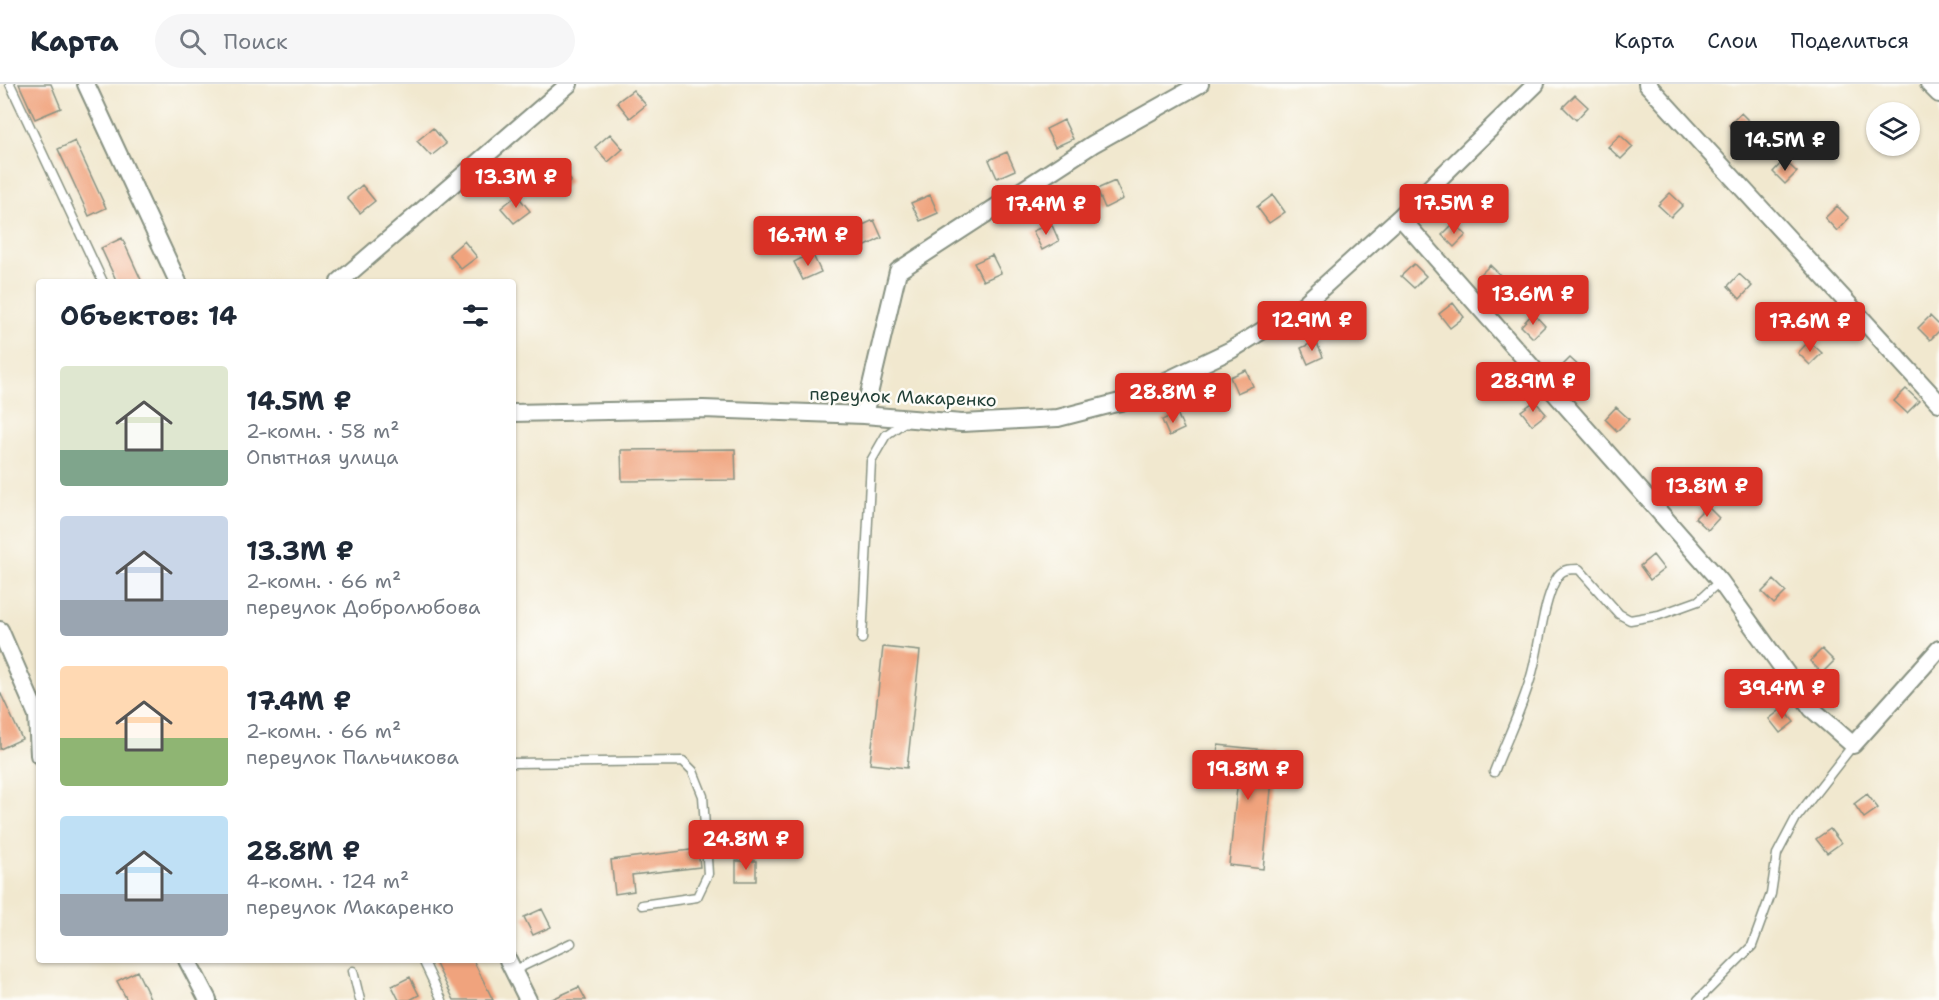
<!DOCTYPE html>
<html lang="ru">
<head>
<meta charset="utf-8">
<style>
	:root { --surface:#fff; --page:#f6f6f7; --text:#1f2937; --muted:#747a83; --line:#e0e1e3; --accent:#d93025 }
	body { margin:0; font-family:"Shantell Sans",sans-serif; background:var(--page); color:var(--text); height:100vh; display:flex; flex-direction:column; font-size:22px; white-space:nowrap }
	* { box-sizing:border-box; margin:0 }
	p { font-size:20px; color:var(--muted) }
	.icon { flex:none; width:33px; height:33px; fill:none; stroke:currentColor; stroke-width:2; stroke-linecap:round; stroke-linejoin:round }
	.map { position:relative; flex:1; overflow:hidden }
	.details { position:absolute; left:36px; top:195px; width:480px; height:684px; display:flex; flex-direction:column; background:var(--surface); border-radius:6px; box-shadow:0 2px 4px #0004 }
	.details>* { flex:none }
	.controls { position:absolute; left:1866px; top:18px; display:grid; gap:12px }
	.controls a { display:grid; place-items:center; width:54px; height:54px; border-radius:50%; background:var(--surface); box-shadow:0 2px 4px #0004; font-size:30px }
	.price { position:absolute; translate:-50% -51px; padding:0 14px; border-radius:6px; background:var(--accent); color:#fff; font-size:20px; line-height:39px; filter:drop-shadow(0 2px 3px #0008) }
	.price::after { content:''; position:absolute; left:50%; top:36px; width:18px; height:14px; margin-left:-9px; background:inherit; clip-path:polygon(0 0,100% 0,50% 100%) }
	.price.current { background:#222; color:#fff }
	ul { padding:0; list-style:none }
	li { display:flex; align-items:center; gap:18px; height:150px; padding:0 24px }
	li span { display:grid; place-items:center; flex:none; width:168px; height:120px; border-radius:6px; color:#555 }
	li>.icon { margin-inline-start:auto }
	span .icon { width:72px; height:72px; fill:#fffc; stroke-width:1 }
	li b { font-size:26px }
	h2 { display:flex; justify-content:space-between; align-items:center; height:72px; padding:0 24px; font-size:26px }
	header { display:flex; align-items:center; gap:36px; box-sizing:border-box; height:84px; padding:0 30px; background:var(--surface); border-bottom:2px solid var(--line) }
	header strong { font-size:28px }
	nav { display:flex; gap:33px; margin-inline-start:auto; font-size:21px }
	.search { width:420px; height:54px; background:var(--page); display:flex; align-items:center; gap:15px; box-sizing:border-box; padding:0 21px; border-radius:33px; color:var(--muted); font-size:22px }
	.map>svg:first-child { display:block }
	.building { fill:#f0a37d }
	.lines { fill:none; stroke-linecap:round; stroke-linejoin:round }
	.lane-casing { stroke:#889282; stroke-width:11 }
	.street-casing { stroke:#889282; stroke-width:20 }
	.lane { stroke:#fff; stroke-width:8 }
	.street { stroke:#fff; stroke-width:16 }
	.labels { text-anchor:middle; dominant-baseline:central; stroke-width:5; stroke-linejoin:round; paint-order:stroke }
	.street-label { font-size:18px; fill:#1f3d34; stroke:#fdfcf7 }
</style>
</head>
<body>
<header>
<strong>Карта</strong>
<div class="search"><svg class="icon" aria-label="search" viewBox="0 0 24 24"><circle cx="10" cy="10" r="6"/><path d="M15 15l6 6"/></svg>Поиск</div>
<nav><a>Карта</a><a>Слои</a><a>Поделиться</a></nav>
</header>
<div class="map">
<svg width="1939" height="916" viewBox="0 0 1939 916">
	<rect width="100%" height="100%" fill="#fdfcf7"/>
	<filter id="ink" filterUnits="userSpaceOnUse"><feTurbulence type="fractalNoise" baseFrequency=".0167" numOctaves="2"/><feDisplacementMap in="SourceGraphic" scale="12" xChannelSelector="R" yChannelSelector="G"/><feConvolveMatrix kernelMatrix="1 2 1 2 8 2 1 2 1" color-interpolation-filters="sRGB"/></filter>
	<filter id="wash" filterUnits="userSpaceOnUse"><feTurbulence type="fractalNoise" baseFrequency=".008" numOctaves="4" result="noise"/><feDisplacementMap in="SourceGraphic" scale="24" xChannelSelector="R" yChannelSelector="G"/><feGaussianBlur stdDeviation="1.35" result="paint"/><feColorMatrix in="noise" values="0 0 0 0 0 0 0 0 0 0 0 0 0 0 0 0 0 1.4 0 .05"/><feComposite in="paint" operator="in"/></filter>
	<g filter="url(#wash)">
		<rect width="100%" height="100%" fill="#f1e8cf"/>
		<g id="blocks">
			<!-- building -->
			<path class="building" d="M19,0H51L61,24L35,35Z
				M633,6L646,21L630,34L617,18Z
				M1575,11L1588,23L1576,36L1563,23Z
				M1741,29L1753,41L1741,54L1729,41Z
				M1064,36L1073,55L1055,63L1046,45Z
				M433,44L446,60L431,72L417,57Z
				M610,50L623,65L608,78L595,63Z
				M1620,51L1633,63L1621,75L1608,63Z
				M75,57L106,124L89,132L58,65Z
				M1007,68L1015,86L997,94L989,76Z
				M1784,76L1797,88L1785,100L1773,88Z
				M559,82L571,97L556,110L543,94Z
				M1115,97L1123,115L1105,124L1097,105Z
				M362,101L375,117L360,129L347,114Z
				M1670,109L1683,121L1671,133L1658,121Z
				M517,111L530,127L514,139L501,124Z
				M930,111L938,129L920,137L911,119Z
				M1273,111L1285,128L1269,139L1257,123Z
				M1837,122L1849,134L1837,147L1825,134Z
				M874,136L882,154L864,163L856,144Z
				M1051,139L1059,157L1042,166L1033,147Z
				M1454,139L1466,151L1454,163L1442,151Z
				M122,154L142,198H117L101,164Z
				M464,157L477,173L461,185L449,170Z
				M812,169L821,188L803,196L794,178Z
				M992,171L1001,189L983,197L974,179Z
				M1414,180L1426,192L1414,204L1401,192Z
				M1490,181L1502,193L1490,205L1478,193Z
				M1739,190L1752,202L1740,215L1728,202Z
				M1453,219L1464,233L1450,244L1439,230Z
				M1533,229L1545,242L1533,254L1521,242Z
				M1930,232L1939,241V247L1930,256L1918,244Z
				M1316,257L1323,273L1308,280L1301,264Z
				M1809,257L1822,269L1810,281L1798,269Z
				M1570,274L1583,286L1571,298L1558,286Z
				M1246,286L1253,302L1237,309L1230,293Z
				M1906,305L1919,317L1907,329L1894,317Z
				M1535,317L1546,330L1532,341L1521,327Z
				M1616,323L1629,335L1617,347L1605,335Z
				M1177,329L1184,345L1169,352L1162,336Z
				M735,365L736,396L622,397L621,366Z
				M1707,422L1719,434L1708,446L1695,434Z
				M1653,471L1664,485L1650,496L1640,482Z
				M1774,496L1786,508L1774,520L1762,508Z
				M883,563L920,567L907,684L870,680Z
				M1822,565L1834,577L1822,589L1810,577Z
				M0,608L22,655L0,665Z
				M1783,624L1794,638L1780,649L1769,635Z
				M1218,661L1275,667L1263,785L1229,781L1238,694L1215,692Z
				M1867,710L1878,724L1864,734L1854,720Z
				M1830,745L1841,759L1827,769L1816,755Z
				M698,765L700,783L632,791L634,807L615,810L611,776Z
				M736,777H756V797H736Z
				M542,825L551,843L533,851L524,833Z
				M434,876H473L493,916H454Z
				M137,887L151,916H127L117,897Z
				M410,893L419,911L410,916H399L392,902Z
				M579,903L586,916H550Z"/>
		</g>
	</g>
	<g filter="url(#ink)">
		<use href="#blocks" fill-opacity="0" stroke="#889282" stroke-width="1.5"/>
		<g class="lines">
			<!-- lane casing -->
			<g class="lane-casing">
				<path id="lane" d="M10,0L103,198
					M862,555L871,377L886,351L906,337
					M513,679L683,677L693,687L703,712L708,790L697,813L642,821
					M1494,688C1506,656 1523,623 1532,589C1540,560 1542,522 1556,495C1561,485 1569,485 1579,485L1619,530L1630,536L1659,531L1698,517L1720,497
					M423,876L442,916
					M353,887L360,916
					M513,887L571,859
					M1698,916L1752,862L1771,810L1777,770L1796,734L1853,661"/>
			</g>
			<!-- street casing -->
			<g class="street-casing">
				<path id="street" d="M86,0L178,198
					M1647,0L1939,319
					M1929,0L1939,10
					M1400,133L1720,497L1812,625L1853,661L1939,565
					M339,198L569,0
					M513,329L703,325L864,331L962,339L1058,334L1124,317L1231,266L1302,222L1400,133L1536,0
					M864,331L898,187L1093,60L1200,0
					M0,546L37,631L39,671
					M187,876L208,916
					M508,876L528,916"/>
			</g>
			<!-- lane -->
			<use href="#lane" class="lane"/>
			<!-- street -->
			<use href="#street" class="street"/>
		</g>
	</g>
	<g class="labels">
		<!-- street labels -->
		<g class="street-label">
			<text transform="translate(903 313) rotate(2)">переулок Макаренко</text>
		</g>
	</g>
</svg>
<div class="controls">
<a><svg class="icon" aria-label="layers" viewBox="0 0 24 24"><path d="M12 4l9 5-9 5-9-5zM3 14l9 5 9-5"/></svg></a>
</div>
<b class="price current" style="left:1785px;top:88px">14.5M ₽</b>
<b class="price" style="left:516px;top:125px">13.3M ₽</b>
<b class="price" style="left:1454px;top:151px">17.5M ₽</b>
<b class="price" style="left:1046px;top:152px">17.4M ₽</b>
<b class="price" style="left:808px;top:183px">16.7M ₽</b>
<b class="price" style="left:1533px;top:242px">13.6M ₽</b>
<b class="price" style="left:1312px;top:268px">12.9M ₽</b>
<b class="price" style="left:1810px;top:269px">17.6M ₽</b>
<b class="price" style="left:1533px;top:329px">28.9M ₽</b>
<b class="price" style="left:1173px;top:340px">28.8M ₽</b>
<b class="price" style="left:1707px;top:434px">13.8M ₽</b>
<b class="price" style="left:1782px;top:636px">39.4M ₽</b>
<b class="price" style="left:1248px;top:717px">19.8M ₽</b>
<b class="price" style="left:746px;top:787px">24.8M ₽</b>
<section class="details">
<h2>Объектов: 14<svg class="icon" aria-label="filters" viewBox="0 0 24 24"><path d="M4 7h16M4 17h16"/><circle cx="9" cy="7" r="2"/><circle cx="15" cy="17" r="2"/></svg></h2>
<ul>
<li><span style="background:linear-gradient(#dfe7d0 70%,#7fa58c 0)"><svg class="icon" aria-label="home" viewBox="0 0 24 24"><path d="M3 11l9-7 9 7M6 9v11h12V9"/></svg></span><div><b>14.5M ₽</b><p>2-комн. · 58 m²</p><p>Опытная улица</p></div></li>
<li><span style="background:linear-gradient(#c9d6e8 70%,#9aa5b1 0)"><svg class="icon" aria-label="home" viewBox="0 0 24 24"><path d="M3 11l9-7 9 7M6 9v11h12V9"/></svg></span><div><b>13.3M ₽</b><p>2-комн. · 66 m²</p><p>переулок Добролюбова</p></div></li>
<li><span style="background:linear-gradient(#ffd9b3 60%,#8fb573 0)"><svg class="icon" aria-label="home" viewBox="0 0 24 24"><path d="M3 11l9-7 9 7M6 9v11h12V9"/></svg></span><div><b>17.4M ₽</b><p>2-комн. · 66 m²</p><p>переулок Пальчикова</p></div></li>
<li><span style="background:linear-gradient(#bfe0f5 65%,#9aa5b1 0)"><svg class="icon" aria-label="home" viewBox="0 0 24 24"><path d="M3 11l9-7 9 7M6 9v11h12V9"/></svg></span><div><b>28.8M ₽</b><p>4-комн. · 124 m²</p><p>переулок Макаренко</p></div></li>
</ul>
</section>
</div>
</body>
</html>
